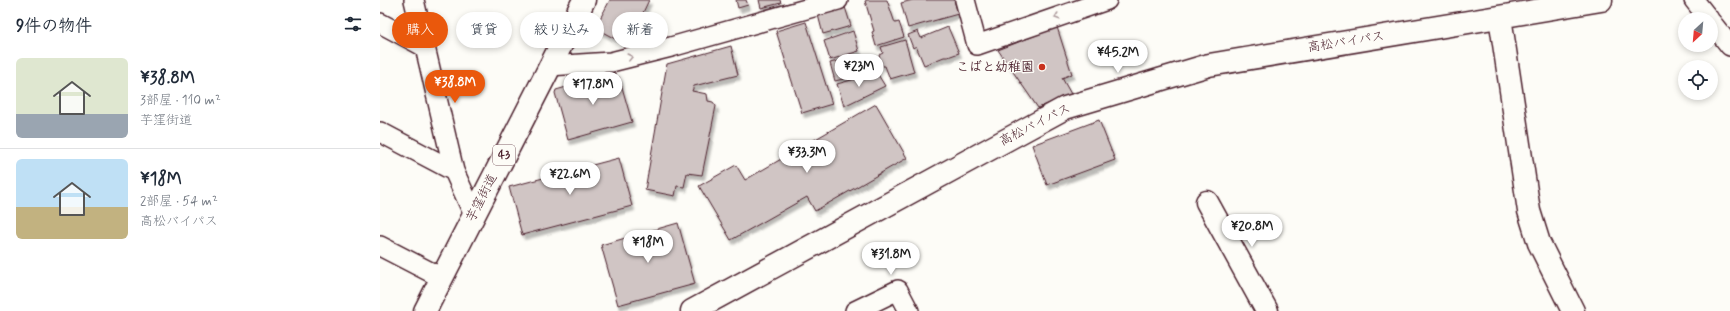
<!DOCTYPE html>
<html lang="ja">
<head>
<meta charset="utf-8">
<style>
	:root { --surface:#fff; --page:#f6f6f7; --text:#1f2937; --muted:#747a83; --line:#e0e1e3; --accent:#ea580c }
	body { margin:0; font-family:Mynerve,"Klee One",sans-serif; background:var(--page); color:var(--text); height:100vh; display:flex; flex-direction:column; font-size:15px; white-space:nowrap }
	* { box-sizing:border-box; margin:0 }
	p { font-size:13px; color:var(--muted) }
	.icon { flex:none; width:22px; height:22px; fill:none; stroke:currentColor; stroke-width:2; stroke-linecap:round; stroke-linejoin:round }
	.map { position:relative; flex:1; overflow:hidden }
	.panel { display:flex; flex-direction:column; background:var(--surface); width:380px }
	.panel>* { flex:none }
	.guide { position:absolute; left:12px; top:12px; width:380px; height:36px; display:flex; gap:8px }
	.needle { width:26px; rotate:206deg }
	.buttons { position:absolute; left:1298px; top:12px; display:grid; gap:8px }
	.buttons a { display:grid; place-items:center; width:40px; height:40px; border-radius:50%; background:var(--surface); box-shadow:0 2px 6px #0003; font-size:20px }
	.price { position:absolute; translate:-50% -34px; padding:0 9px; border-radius:14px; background:#fff; color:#222; font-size:13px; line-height:26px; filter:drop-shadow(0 1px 2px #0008) }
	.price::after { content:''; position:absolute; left:50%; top:24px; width:12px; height:9px; margin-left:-6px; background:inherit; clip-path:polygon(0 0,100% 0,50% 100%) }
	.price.selected { background:var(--accent); color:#fff }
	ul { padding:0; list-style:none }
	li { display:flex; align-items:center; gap:12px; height:100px; padding:0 16px }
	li+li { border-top:1px solid var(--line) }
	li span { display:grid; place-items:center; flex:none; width:112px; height:80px; border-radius:6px; color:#555 }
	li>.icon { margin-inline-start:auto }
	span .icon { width:48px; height:48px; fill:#fffc; stroke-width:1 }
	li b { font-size:17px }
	h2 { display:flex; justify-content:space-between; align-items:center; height:48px; padding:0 16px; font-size:17px }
	.pill { padding:0 14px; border-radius:18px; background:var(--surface); box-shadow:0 2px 6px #0003; font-size:14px; line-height:36px }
	.pill.selected { background:var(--accent); color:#fff }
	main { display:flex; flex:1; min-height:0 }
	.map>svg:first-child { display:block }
	.building { fill:#d0c5c4; stroke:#4a1f2b; filter:url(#shadow) }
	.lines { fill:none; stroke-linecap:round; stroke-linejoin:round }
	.minor-casing { stroke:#4a1f2b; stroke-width:22 }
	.tertiary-casing { stroke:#4a1f2b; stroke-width:25 }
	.primary-casing { stroke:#4a1f2b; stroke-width:25 }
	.minor { stroke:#fdfcf7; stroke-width:19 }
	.tertiary { stroke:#fdfcf7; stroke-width:22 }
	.primary { stroke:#fdfcf7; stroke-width:22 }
	.oneway { stroke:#ac999b }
	.poi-dot { fill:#c8321e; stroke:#fdfcf7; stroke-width:1.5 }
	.labels { text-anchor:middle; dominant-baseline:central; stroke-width:3; stroke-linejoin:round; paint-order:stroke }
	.shield { fill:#fdfcf7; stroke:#806168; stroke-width:1 }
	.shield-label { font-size:12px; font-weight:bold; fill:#4a1f2b }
	.street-label { font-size:13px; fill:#4a1f2b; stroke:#fdfcf7 }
	.poi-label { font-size:13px; font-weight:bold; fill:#4a1f2b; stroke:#fdfcf7; text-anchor:end }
</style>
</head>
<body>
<main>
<section class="panel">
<h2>9件の物件<svg class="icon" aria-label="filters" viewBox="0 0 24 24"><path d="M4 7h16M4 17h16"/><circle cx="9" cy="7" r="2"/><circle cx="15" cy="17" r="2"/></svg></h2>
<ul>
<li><span style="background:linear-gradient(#dfe7d0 70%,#9aa5b1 0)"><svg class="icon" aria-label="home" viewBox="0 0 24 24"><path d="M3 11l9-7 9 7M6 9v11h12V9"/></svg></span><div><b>¥38.8M</b><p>3部屋 · 110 m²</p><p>芋窪街道</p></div></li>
<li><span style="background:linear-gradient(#bfe0f5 60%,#c2b280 0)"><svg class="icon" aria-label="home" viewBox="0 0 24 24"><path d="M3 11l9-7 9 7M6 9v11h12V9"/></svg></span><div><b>¥18M</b><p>2部屋 · 54 m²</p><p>高松バイパス</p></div></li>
</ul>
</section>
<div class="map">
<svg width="1350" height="311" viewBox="0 0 1350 311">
	<defs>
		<filter id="shadow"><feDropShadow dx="2.5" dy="4.5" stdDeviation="1" flood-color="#0004"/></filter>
	</defs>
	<rect width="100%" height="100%" fill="#fdfcf7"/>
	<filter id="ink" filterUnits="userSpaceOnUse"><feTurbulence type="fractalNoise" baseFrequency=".025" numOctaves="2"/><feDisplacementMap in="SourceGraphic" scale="8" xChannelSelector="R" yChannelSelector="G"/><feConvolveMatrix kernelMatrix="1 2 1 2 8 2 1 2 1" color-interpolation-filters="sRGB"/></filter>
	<g filter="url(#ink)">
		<!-- building -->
		<path class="building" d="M230,0H269L258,23L253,20L241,42L215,28Z
			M356,0H366L368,5L358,8Z
			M379,0H400L401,3L381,8Z
			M487,0H507L515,23L519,22L524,37L496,46L492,32L494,31L485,1Z
			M533,0H574L578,14L528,28L521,3Z
			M465,7L471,26L443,34L438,15Z
			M426,22L452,104L422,113L396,31Z
			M568,27L579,53L568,57H564L544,65L536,46L533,48L528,35L538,31L541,38Z
			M677,27L692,74L682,78L691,94L658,108L618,50Z
			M473,31L479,51L450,60L444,41Z
			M525,40L534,72L510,79L505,66H502L499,55L503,53L501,47Z
			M351,46L358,75L314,86L312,91L327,94L328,101L333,102L336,106L322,175L307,173L304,187L297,186L295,196L265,190L287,64Z
			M482,55L483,60L491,58L495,71L455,81L450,63Z
			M235,73L237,78L239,77L252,122L188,140L175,93L176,90Z
			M497,73L505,86L464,106L457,84Z
			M496,104L527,158L435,211L427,197L351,240L319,186L356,165L365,180Z
			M719,120L735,160L667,185L652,145Z
			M239,158L252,206L142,235L129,187Z
			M298,223L315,284L238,305L221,245Z"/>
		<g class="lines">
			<!-- minor casing -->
			<g class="minor-casing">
				<path id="minor" d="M34,0L74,171L94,215
					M585,0L597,45L727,0
					M1314,0L1329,19
					M1331,22L1350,46
					M0,23L45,47
					M169,66L231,62L291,47L458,0
					M0,132L74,171
					M0,246L62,278
					M475,311L518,290L529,311"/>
			</g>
			<!-- tertiary casing -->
			<g class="tertiary-casing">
				<path id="tertiary" d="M1120,17L1149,211L1159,243L1193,311
					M827,202L887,311
					M312,311L685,108L829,65L1221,0"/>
			</g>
			<!-- primary casing -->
			<g class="primary-casing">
				<path id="primary" d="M45,311L204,0"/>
			</g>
			<!-- minor -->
			<use href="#minor" class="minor"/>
			<!-- tertiary -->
			<use href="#tertiary" class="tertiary"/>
			<!-- primary -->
			<use href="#primary" class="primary"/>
		</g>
		<!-- one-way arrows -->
		<defs><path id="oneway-chevron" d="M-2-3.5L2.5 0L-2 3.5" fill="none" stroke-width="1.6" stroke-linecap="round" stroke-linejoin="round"/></defs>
		<g class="oneway">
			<use href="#oneway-chevron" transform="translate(677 17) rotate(161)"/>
			<use href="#oneway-chevron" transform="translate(250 57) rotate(-14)"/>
		</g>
	</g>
	<!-- markers -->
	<circle class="poi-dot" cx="662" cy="67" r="4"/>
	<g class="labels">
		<!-- shield labels -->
		<rect class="shield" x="113" y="145" width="22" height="20" rx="3"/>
		<g class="shield-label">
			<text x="124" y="155">43</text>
		</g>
		<!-- street labels -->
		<g class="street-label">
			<text transform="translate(966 42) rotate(-9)">高松バイパス</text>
			<text transform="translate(655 125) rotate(-27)">高松バイパス</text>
			<text transform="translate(102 198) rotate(-63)">芋窪街道</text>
		</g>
		<!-- poi labels -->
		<g class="poi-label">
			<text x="654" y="67">こばと幼稚園</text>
		</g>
	</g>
</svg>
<div class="buttons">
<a><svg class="needle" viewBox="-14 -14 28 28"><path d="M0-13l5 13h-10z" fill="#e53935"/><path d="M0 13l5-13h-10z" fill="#747a83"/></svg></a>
<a><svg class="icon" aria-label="locate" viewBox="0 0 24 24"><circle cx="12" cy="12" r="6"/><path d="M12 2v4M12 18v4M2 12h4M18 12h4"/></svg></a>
</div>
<b class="price" style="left:738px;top:74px">¥45.2M</b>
<b class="price" style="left:479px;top:88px">¥23M</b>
<b class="price selected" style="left:75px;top:104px">¥38.8M</b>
<b class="price" style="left:213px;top:106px">¥17.8M</b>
<b class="price" style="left:427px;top:174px">¥33.3M</b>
<b class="price" style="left:190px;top:196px">¥22.6M</b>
<b class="price" style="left:872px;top:248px">¥20.8M</b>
<b class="price" style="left:268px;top:264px">¥18M</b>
<b class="price" style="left:511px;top:276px">¥31.8M</b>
<div class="guide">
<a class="pill selected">購入</a>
<a class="pill">賃貸</a>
<a class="pill">絞り込み</a>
<a class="pill">新着</a>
</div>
</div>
</main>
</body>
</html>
